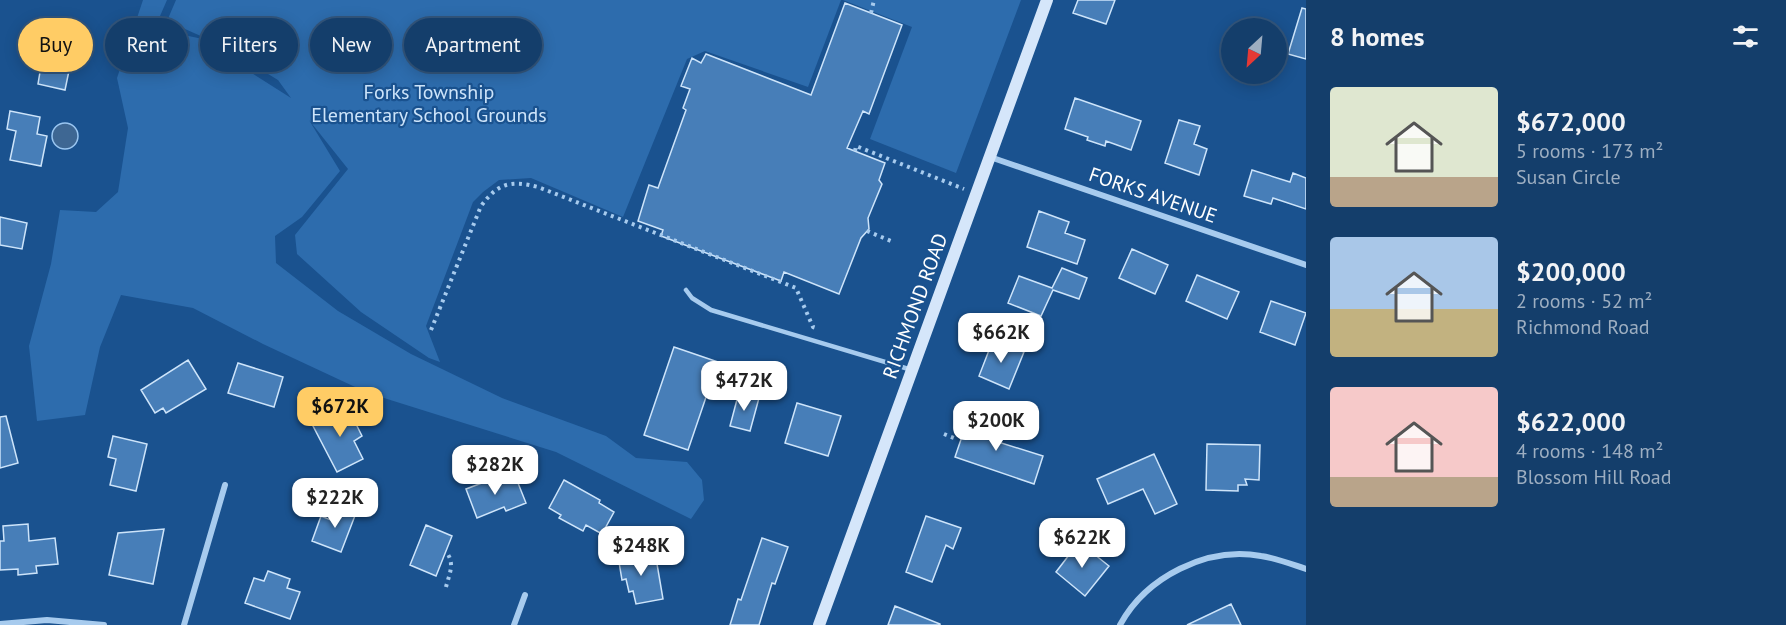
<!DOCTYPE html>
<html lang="en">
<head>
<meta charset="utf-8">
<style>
	:root { --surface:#143e6b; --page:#1d4571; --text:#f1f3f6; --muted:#9daec1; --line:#33577e; --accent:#ffcc65 }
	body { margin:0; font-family:"PT Sans",sans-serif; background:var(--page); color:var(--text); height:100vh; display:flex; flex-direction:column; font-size:22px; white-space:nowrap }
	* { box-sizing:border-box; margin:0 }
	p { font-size:20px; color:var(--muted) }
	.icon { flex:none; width:33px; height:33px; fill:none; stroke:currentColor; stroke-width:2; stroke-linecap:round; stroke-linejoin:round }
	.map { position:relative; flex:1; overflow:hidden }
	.panel { display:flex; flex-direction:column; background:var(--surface); width:480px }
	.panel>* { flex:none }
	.guide { position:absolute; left:18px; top:18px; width:570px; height:54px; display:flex; gap:12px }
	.needle { width:39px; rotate:206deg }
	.buttons { position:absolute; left:1221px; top:18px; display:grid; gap:12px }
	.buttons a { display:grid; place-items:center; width:66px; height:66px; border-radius:50%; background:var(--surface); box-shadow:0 3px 15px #0003,0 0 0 2px var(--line); font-size:30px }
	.price { position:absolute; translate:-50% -51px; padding:0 14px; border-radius:12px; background:#fff; color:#222; font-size:20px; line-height:39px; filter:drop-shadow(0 2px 3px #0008) }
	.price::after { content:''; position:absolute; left:50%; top:36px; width:18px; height:14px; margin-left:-9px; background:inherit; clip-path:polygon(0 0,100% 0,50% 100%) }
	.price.on { background:var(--accent); color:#111 }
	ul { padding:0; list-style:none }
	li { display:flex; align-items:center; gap:18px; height:150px; padding:0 24px }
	li span { display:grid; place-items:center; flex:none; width:168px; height:120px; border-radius:6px; color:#555 }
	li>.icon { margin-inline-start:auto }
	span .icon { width:72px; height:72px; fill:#fffc; stroke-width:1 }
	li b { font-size:26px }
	h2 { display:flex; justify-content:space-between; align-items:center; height:72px; padding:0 24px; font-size:26px }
	.chip { padding:0 21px; border-radius:27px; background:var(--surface); box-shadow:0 3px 15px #0003,0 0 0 2px var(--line); font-size:21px; line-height:54px }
	.chip.on { background:var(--accent); color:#111 }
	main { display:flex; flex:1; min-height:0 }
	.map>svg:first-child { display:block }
	.green { fill:#2d6cad; fill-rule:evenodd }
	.water { fill:#3e6793; stroke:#9ac6f1; stroke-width:1.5 }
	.building { fill:#477eb8; stroke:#cde4fa; stroke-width:1.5 }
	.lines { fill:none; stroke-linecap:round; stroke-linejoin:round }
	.path { stroke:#a7cbee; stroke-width:4; stroke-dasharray:3 4.5; stroke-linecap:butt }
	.lane { stroke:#a7cbee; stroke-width:4.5 }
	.street { stroke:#a7cbee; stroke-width:6 }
	.secondary { stroke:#d5e6fa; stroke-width:12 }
	.labels { text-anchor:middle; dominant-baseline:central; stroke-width:4.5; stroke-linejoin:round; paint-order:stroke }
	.park-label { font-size:20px; fill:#cde4fa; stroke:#1a528f }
	.street-label { font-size:20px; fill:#fff; stroke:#1a528f }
</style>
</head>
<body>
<main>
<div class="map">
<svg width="1306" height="625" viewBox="0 0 1306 625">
	<rect width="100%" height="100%" fill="#1a528f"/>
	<!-- green -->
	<path class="green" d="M143,0H167L160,16L170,32L212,41L167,21L176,0H841L808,87L705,51L687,59L623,217L531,178L499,180L483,192L473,202L426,326L440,362L429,358L361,312L297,254L295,235L348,169L309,120L340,171L302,217L275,236L276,263L338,311L411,354L502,398L606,436L636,458L687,462L702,480L704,500L691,519L556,452L368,393L263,344L193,308L121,295L100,347L85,415L37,421L29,346L51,264L60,210L96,212L118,192L128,128L117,78ZM220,45L278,80L291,98L247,70Z
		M843,0H1021L956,173L870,139L912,27Z"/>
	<!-- water -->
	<path class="water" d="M52 136a13 13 0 1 1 26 0a13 13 0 1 1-26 0Z"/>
	<!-- building -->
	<path class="building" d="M1078,0H1115L1106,24L1073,13Z
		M845,3L902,25L869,114L863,111L847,148L885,163L879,180L882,184L868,218L869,229L861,238L839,294L784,272L781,281L661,236L663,230L638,221L649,185L658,188L686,110L683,108L690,89L681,86L692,58L701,63L706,54L811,95Z
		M1302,8L1306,9V59L1288,54Z
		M38,33L70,40L66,60L71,61L65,90L38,84L41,66L31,65Z
		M1075,98L1141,121L1131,150L1106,141L1105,146L1087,140L1088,137L1065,129Z
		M10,111L40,117L37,134L47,136L41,166L10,160L16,131L7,129Z
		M1179,120L1200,126L1194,144L1207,149L1199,175L1165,163Z
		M1252,170L1290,182L1293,173L1306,178V209L1273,198L1271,204L1244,196Z
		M1039,211L1069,222L1065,233L1085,240L1077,264L1027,247Z
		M0,217L27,223L22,249L0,245Z
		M1132,249L1168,265L1155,294L1119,278Z
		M1062,268L1087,278L1079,299L1053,290L1041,316L1008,303L1019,276L1052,288Z
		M1197,275L1239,292L1227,319L1186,301Z
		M1271,301L1306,313L1295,345L1260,332Z
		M993,340L1024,352L1009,389L979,376Z
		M674,347L718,362L688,450L644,435Z
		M188,360L206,389L166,413L163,408L155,413L141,390Z
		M238,363L283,377L274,407L228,393Z
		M739,392L759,398L750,431L730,426Z
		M797,403L841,416L828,456L785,443Z
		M347,406L362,436L354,441L363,459L337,472L312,424Z
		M6,416L18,463L0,468V417Z
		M969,416L1000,426L995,441L1043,456L1034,484L955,457Z
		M113,436L147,444L136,491L110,485L116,459L108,457Z
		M1207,444L1260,445L1259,480L1245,479L1247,485H1238V491L1206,490Z
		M1154,454L1177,504L1155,514L1143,489L1108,504L1097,479Z
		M495,478L497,482L507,478L508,482L516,478L526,503L506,511L504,507L477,518L466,489Z
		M564,480L600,500L599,503L614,512L602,534L586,525L583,531L559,518L561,515L549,508Z
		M336,505L356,513L341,552L312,541L321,516L331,520Z
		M926,516L961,528L953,549L946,545L932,582L906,572Z
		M28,524L29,541L55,538L58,564L36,566L37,573L18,575V569L0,570V541H4L3,526Z
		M426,525L452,536L436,576L410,565Z
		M164,529L153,584L109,575L118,533Z
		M762,538L788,547L775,584L772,583L759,625H730L738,599L741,600Z
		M1079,542L1109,566L1085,596L1056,572Z
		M647,552L648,560L656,558L663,599L636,604L633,591L629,592L626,579L622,580L618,556Z
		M268,571L290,579L287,588L300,592L290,619L245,603L254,578L264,581Z
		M1231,604L1241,625H1187Z
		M895,606L940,624V625H888Z"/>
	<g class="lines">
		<!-- path -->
		<path class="path" d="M871,13L874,0
			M855,151L856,146L964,189
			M867,231L891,241
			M431,330L481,206C498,183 510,180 538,187L796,288L813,327L816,328
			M891,350L897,349L904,341
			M944,434L954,438
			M446,587C449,575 455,564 447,553"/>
		<!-- lane -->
		<path class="lane" d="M686,290L692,298L711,310L912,370"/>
		<!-- street -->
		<path class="street" d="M990,157L1306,265
			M0,624L47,620L104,625
			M184,625L225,485
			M514,625L525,595
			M1120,625C1146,577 1207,546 1261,556C1276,558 1291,564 1306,569"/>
		<!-- secondary -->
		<path class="secondary" d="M819,625L1047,0"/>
	</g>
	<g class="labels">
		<!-- park labels -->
		<g class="park-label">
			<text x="429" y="92">Forks Township<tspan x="429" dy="23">Elementary School Grounds</tspan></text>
		</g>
		<!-- street labels -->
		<g class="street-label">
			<text transform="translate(1153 195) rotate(19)">FORKS AVENUE</text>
			<text transform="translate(915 306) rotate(-70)">RICHMOND ROAD</text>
		</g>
	</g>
</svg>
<div class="buttons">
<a><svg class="needle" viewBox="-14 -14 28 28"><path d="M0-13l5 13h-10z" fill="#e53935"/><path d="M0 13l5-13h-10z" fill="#9daec1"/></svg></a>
</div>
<b class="price" style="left:1001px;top:364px">$662K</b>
<b class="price" style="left:744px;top:412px">$472K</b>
<b class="price on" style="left:340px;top:438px">$672K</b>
<b class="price" style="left:996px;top:452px">$200K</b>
<b class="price" style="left:495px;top:496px">$282K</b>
<b class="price" style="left:335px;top:529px">$222K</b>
<b class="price" style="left:1082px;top:569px">$622K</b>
<b class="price" style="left:641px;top:577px">$248K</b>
<div class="guide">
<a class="chip on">Buy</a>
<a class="chip">Rent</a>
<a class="chip">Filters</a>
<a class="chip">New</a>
<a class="chip">Apartment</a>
</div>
</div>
<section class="panel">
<h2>8 homes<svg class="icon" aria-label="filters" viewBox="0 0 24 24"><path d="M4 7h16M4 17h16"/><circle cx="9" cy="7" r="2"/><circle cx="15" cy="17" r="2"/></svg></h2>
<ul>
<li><span style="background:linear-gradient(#dfe7d0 75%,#b9a48a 0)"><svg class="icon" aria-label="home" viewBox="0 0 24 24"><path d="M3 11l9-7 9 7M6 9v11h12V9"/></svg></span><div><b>$672,000</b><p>5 rooms · 173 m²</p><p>Susan Circle</p></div></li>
<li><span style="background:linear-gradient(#a9c7e8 60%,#c2b280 0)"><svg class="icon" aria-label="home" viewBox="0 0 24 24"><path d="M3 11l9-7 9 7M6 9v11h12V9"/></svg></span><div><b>$200,000</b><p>2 rooms · 52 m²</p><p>Richmond Road</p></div></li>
<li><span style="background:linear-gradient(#f6c9c9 75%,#b9a48a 0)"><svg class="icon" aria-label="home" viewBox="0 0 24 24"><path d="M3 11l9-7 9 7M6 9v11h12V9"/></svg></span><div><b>$622,000</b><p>4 rooms · 148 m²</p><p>Blossom Hill Road</p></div></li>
</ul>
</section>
</main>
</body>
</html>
